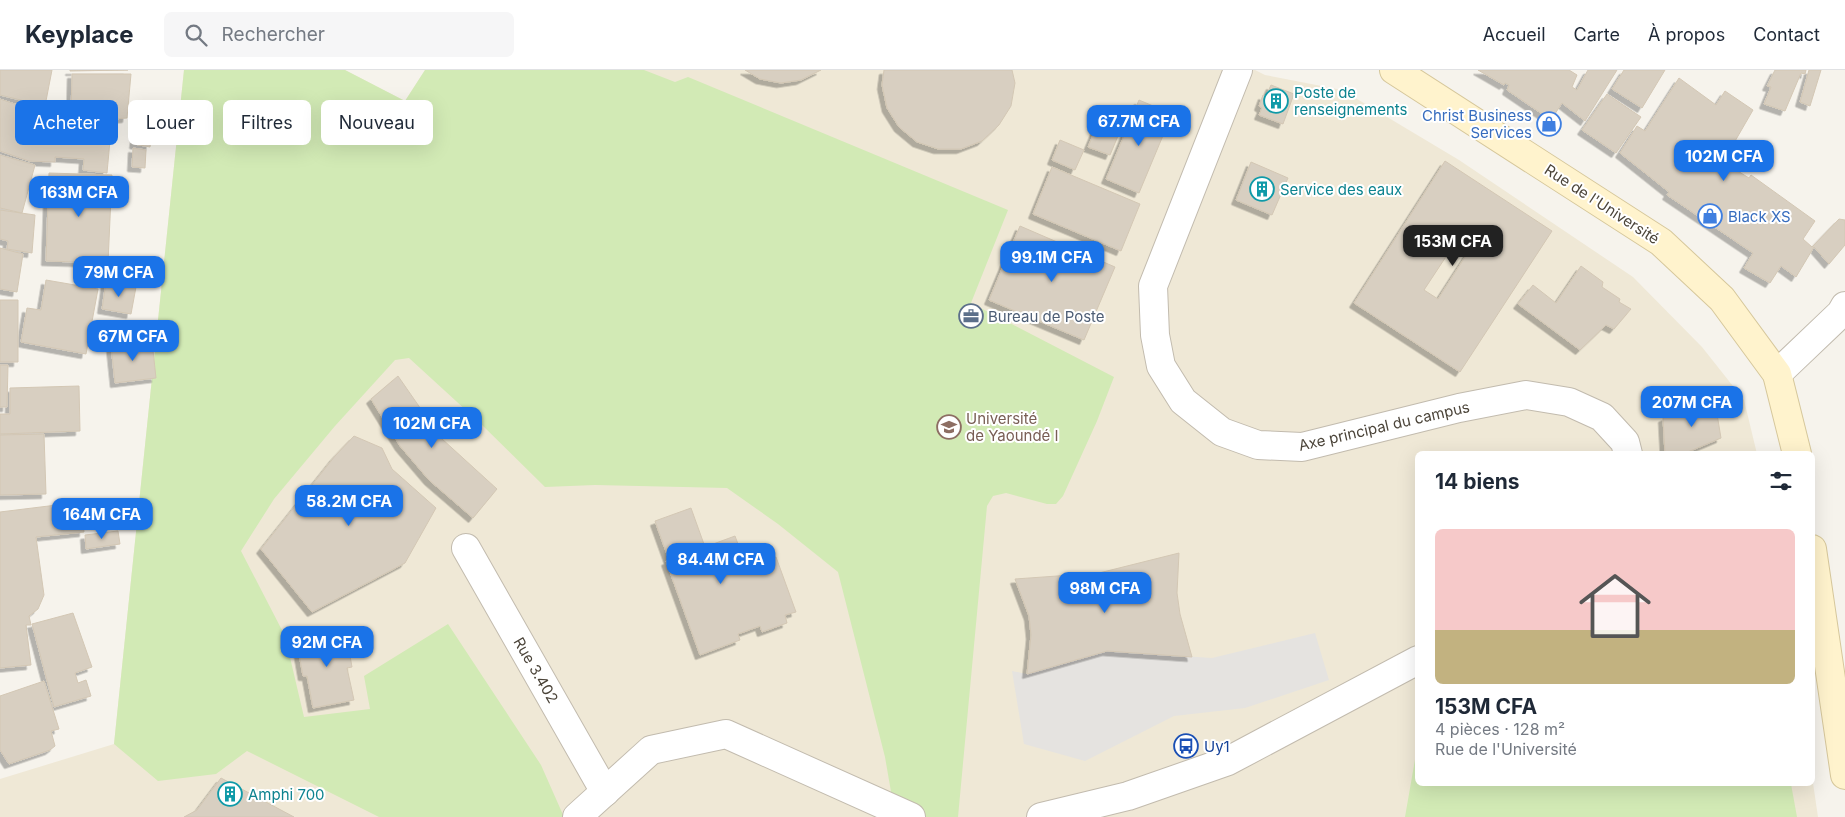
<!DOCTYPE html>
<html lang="fr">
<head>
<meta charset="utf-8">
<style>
	:root { --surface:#fff; --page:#f6f6f7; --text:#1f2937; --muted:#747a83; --line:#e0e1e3; --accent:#1a73e8 }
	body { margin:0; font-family:Inter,sans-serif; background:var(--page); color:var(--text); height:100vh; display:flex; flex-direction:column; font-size:19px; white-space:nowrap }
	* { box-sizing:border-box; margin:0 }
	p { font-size:16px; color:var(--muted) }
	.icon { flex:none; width:28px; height:28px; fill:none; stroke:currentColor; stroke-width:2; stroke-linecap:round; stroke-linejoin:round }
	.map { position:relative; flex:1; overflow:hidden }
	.side { position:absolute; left:1415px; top:381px; width:400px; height:335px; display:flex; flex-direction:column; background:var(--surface); border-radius:8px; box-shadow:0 5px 20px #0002 }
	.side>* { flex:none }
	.hud { position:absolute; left:15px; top:30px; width:475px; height:45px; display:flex; gap:10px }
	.price { position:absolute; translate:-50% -42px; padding:0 11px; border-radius:10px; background:var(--accent); color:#fff; font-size:16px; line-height:32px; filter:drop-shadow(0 1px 2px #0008) }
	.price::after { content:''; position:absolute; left:50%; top:30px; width:15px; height:11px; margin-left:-8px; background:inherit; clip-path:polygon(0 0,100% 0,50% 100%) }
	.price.current { background:#222; color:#fff }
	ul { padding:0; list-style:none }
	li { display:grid; align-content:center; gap:10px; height:265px; padding:0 20px }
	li+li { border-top:1px solid var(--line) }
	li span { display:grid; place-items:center; height:155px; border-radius:8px; color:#555 }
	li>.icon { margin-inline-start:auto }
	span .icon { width:90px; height:90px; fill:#fffc; stroke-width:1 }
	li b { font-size:21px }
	h2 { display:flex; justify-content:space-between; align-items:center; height:60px; padding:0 20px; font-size:21px }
	.pill { padding:0 18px; border-radius:8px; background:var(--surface); box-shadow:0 5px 20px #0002; font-size:18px; line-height:45px }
	.pill.current { background:var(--accent); color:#fff }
	header { display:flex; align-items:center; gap:30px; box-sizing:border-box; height:70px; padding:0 25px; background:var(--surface); border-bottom:1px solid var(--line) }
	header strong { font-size:24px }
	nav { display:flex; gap:28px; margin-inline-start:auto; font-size:18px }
	.search { width:350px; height:45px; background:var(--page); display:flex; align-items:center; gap:12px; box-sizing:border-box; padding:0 18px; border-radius:8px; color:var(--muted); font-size:19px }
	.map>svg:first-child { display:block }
	.education { fill:#efe8d6 }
	.green { fill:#d2eab5 }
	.parking { fill:#e5e3e0 }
	.building { fill:#d8cfc1; stroke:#d3c7b4; fill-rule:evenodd; filter:url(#shadow) }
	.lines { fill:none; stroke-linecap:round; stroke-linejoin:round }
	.minor-casing { stroke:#c2bbae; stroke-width:30 }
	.tertiary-casing { stroke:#c2bbae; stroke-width:30 }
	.secondary-casing { stroke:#d6c79b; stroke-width:30 }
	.minor { stroke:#fff; stroke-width:28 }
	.tertiary { stroke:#fff; stroke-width:28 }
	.secondary { stroke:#fff3cd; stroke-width:28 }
	.labels { text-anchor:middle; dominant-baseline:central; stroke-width:4; stroke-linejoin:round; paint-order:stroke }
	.culture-label { font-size:15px; fill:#0d838f; stroke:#fff; text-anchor:start }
	.shop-label { font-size:15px; fill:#366cbe; stroke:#fff; text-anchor:end }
	.street-label { font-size:15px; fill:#4b4439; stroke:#fff }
	.service-label { font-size:15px; fill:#4e5e75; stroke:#fff; text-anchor:start }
	.education-label { font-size:15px; fill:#785e54; stroke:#fff; text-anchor:start }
	.transit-label { font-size:15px; fill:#164399; stroke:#fff; text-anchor:start }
</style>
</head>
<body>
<header>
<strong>Keyplace</strong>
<div class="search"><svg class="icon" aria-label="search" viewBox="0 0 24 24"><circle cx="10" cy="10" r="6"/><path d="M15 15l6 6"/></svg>Rechercher</div>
<nav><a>Accueil</a><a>Carte</a><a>À propos</a><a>Contact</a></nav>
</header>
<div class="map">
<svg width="1845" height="747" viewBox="0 0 1845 747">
	<defs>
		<filter id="shadow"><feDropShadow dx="-4.5" dy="4.5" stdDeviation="0" flood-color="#0004"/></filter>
	</defs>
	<rect width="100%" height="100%" fill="#f6f3ec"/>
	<!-- education -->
	<path class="education" d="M184,0H345L405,31L425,0H1255L1265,5L1342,20L1459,90L1633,207L1702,277L1744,330L1757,384H1418V714L1813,713L1818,747H0V709L114,674Z"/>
	<!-- green -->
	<path class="green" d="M184,0H345L405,31L425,0H644L675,12L688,7L1008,140L971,233L1114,307L1097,351L1063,426L1056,434H1047L1006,423L993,426L987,436L958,747H911L894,739L885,687L838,502L778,454L727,418L595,415L545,417L480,353L409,288L395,290L335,356L274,429L241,481L285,566L304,647L370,639L364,606L448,554L541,695L564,747H379L247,681L216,704L158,711L114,674Z
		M1417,678L1418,714H1791L1797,747H1405Z"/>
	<!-- parking -->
	<path class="parking" d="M1315,563L1329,610L1245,638L1174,646L1085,691L1024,674L1012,601L1027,604L1107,581L1212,588Z"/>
	<!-- building -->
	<path class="building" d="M0,0H52L45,36L0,25Z
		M70,0H128L70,1Z
		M745,0H821L801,10L781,13L760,9Z
		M884,0H1012L1015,13L1011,36L999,55L982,71L961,79H938L917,72L899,57L887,38L882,15Z
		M1478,0H1569L1577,5L1572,17L1577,20L1588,0H1617L1585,51L1562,33L1551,50L1507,20L1509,15L1505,13L1504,15Z
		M1624,0H1665L1642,38L1612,19Z
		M1775,0H1806L1805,4L1801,3L1785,41L1764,34L1771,17L1767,16Z
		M1809,0H1821L1810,36L1800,32Z
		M72,4H131L127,48L112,49L107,103L83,100L84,89L55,87V92L29,91L0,81V29L30,39L54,38L55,45L71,46Z
		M1679,8L1716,35L1725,21L1753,40L1723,92L1749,108L1751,105L1815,151L1803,169L1812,177L1839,149L1845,150V175L1829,194L1814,177L1796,207L1781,196L1770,213L1744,198L1753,183L1667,125L1669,122L1620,83L1637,56L1645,61Z
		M1271,15L1294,24L1283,54L1259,45L1262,38L1259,36L1263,25L1266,26Z
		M1607,24L1641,47L1616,83L1582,60Z
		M1139,30L1172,44L1139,123L1106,109Z
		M1098,53L1120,61L1110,85L1088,77Z
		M136,62L152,64L150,77L134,74Z
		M1060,70L1084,80L1075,100L1052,90Z
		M133,78L146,80L145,98L132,97Z
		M0,85L35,95L22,143L0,138Z
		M1445,91L1552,161L1460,302L1354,233ZM1461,164L1474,173L1438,229L1424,220Z
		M1251,92L1288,108L1272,145L1236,130Z
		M1052,97L1140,134L1121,181L1033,144Z
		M49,103L112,105L108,193L46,191Z
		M0,140L35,145L32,183L7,179L8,171L0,169Z
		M1020,156L1115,197L1084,270L989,230Z
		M0,178L23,184L17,222L0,219Z
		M1581,196L1603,212L1602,217L1620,229L1619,232L1631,239L1614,259L1606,255L1580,280L1518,234L1533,215L1556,233Z
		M46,210L98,219L86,284L21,272L27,238L41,240Z
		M106,212L136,217L131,244L102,239Z
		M0,230H18V292H0Z
		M152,271L156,308L115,313L111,275Z
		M0,295H8L7,337H0Z
		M398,306L441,368L497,419L473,448L429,410L400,376L371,329Z
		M79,316L80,361L0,364V344H10V318Z
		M1714,326L1721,368L1683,384H1665L1663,348Z
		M44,364L46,424L0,425V365Z
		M354,366L382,378L392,399L436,438L405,493L312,542L261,479L335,386Z
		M81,432L84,462L36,467L44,525L38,539L29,546L31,555H26L31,595L0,598V442Z
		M691,438L705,477L735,466L747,498L776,487L796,542L785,545L787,553L762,562L760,556L738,564L740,570L700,585L666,491L669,490L655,451Z
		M118,461L120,474L86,479L85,465Z
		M1179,483L1177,523L1180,544L1192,587L1107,581L1027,604L1031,565L1029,546L1015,509L1099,503Z
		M73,543L92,597L75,603L78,613L86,610L91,626L54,637L32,554Z
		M333,561V565L341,564L342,570L347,569L352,597L347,598L354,630L313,638L307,606H303L298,578H302L301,570L310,569V564Z
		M44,611L59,659L51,661L55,676L50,680L9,694L0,680V626Z
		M221,708L294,747H184L197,740Z"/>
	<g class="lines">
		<!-- minor casing -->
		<g class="minor-casing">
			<path id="minor" d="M1777,304L1841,243L1845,236
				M466,478L605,722"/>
		</g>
		<!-- tertiary casing -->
		<g class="tertiary-casing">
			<path id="tertiary" d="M1238,0L1153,216L1155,265L1161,296L1183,331L1222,362L1258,375L1302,377L1459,338L1526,325L1569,332L1602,347L1625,372L1628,384
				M577,747L651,680L726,664L911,747
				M1041,747L1128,726L1228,691L1418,590"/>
		</g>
		<!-- secondary casing -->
		<g class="secondary-casing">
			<path id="secondary" d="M1394,0L1661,172L1722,229L1777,304L1797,384
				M1812,479L1845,705"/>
		</g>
		<!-- minor -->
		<use href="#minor" class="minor"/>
		<!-- tertiary -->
		<use href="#tertiary" class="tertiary"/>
		<!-- secondary -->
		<use href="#secondary" class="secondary"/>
	</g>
	<!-- icons -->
	<defs>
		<g id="building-ring" transform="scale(1.25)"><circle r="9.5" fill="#fff" stroke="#0f9aa8" stroke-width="1.5"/><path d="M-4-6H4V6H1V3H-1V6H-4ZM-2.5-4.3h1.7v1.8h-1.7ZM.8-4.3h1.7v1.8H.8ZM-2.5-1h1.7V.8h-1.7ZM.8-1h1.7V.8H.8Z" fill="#0f9aa8"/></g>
		<g id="shop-ring" transform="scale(1.25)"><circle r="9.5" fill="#fff" stroke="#3f7fe0" stroke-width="1.5"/><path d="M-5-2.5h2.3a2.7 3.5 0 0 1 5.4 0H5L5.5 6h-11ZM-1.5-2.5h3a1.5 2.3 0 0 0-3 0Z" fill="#3f7fe0"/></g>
		<g id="office-ring" transform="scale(1.25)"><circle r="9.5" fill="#fff" stroke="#5c6f8a" stroke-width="1.5"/><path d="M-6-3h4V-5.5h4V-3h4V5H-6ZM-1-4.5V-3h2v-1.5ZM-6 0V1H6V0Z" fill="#5c6f8a"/></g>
		<g id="university-ring" transform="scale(1.25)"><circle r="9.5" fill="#fff" stroke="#8d6e63" stroke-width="1.5"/><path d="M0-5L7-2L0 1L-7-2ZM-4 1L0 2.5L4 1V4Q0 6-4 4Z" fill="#8d6e63"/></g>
		<g id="bus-ring" transform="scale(1.25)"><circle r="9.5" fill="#fff" stroke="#1a4fb4" stroke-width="1.5"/><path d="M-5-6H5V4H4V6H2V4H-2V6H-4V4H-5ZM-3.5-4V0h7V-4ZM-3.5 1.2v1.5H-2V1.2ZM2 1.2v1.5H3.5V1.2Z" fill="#1a4fb4"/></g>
	</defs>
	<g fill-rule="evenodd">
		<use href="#building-ring" x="1276" y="31"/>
		<use href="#shop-ring" x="1549" y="54"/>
		<use href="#building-ring" x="1262" y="119"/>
		<use href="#shop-ring" x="1710" y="146"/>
		<use href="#office-ring" x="971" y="246"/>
		<use href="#university-ring" x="949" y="357"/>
		<use href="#bus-ring" x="1186" y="676"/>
		<use href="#building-ring" x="230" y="724"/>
	</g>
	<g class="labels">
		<!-- culture labels -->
		<g class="culture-label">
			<text x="1294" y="22">Poste de<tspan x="1294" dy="17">renseignements</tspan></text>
			<text x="1280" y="119">Service des eaux</text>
			<text x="248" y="724">Amphi 700</text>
		</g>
		<!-- shop labels -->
		<g class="shop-label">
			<text x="1532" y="45">Christ Business<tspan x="1532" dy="17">Services</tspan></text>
			<text x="1728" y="146" text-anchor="start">Black XS</text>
		</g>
		<!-- street labels -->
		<g class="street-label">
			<text transform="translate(1602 134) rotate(33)">Rue de l'Université</text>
			<text transform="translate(1384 356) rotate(-13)">Axe principal du campus</text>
			<text transform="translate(536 600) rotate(60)">Rue 3.402</text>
		</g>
		<!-- service labels -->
		<g class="service-label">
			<text x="988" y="246">Bureau de Poste</text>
		</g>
		<!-- education labels -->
		<g class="education-label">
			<text x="966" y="348">Université<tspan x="966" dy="17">de Yaoundé I</tspan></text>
		</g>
		<!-- transit labels -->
		<g class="transit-label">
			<text x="1204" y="676">Uy1</text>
		</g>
	</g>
</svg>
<b class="price" style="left:1139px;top:77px">67.7M CFA</b>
<b class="price" style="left:1724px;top:112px">102M CFA</b>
<b class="price" style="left:79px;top:148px">163M CFA</b>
<b class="price current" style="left:1453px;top:197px">153M CFA</b>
<b class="price" style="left:1052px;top:213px">99.1M CFA</b>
<b class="price" style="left:119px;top:228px">79M CFA</b>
<b class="price" style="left:133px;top:292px">67M CFA</b>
<b class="price" style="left:1692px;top:358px">207M CFA</b>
<b class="price" style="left:432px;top:379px">102M CFA</b>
<b class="price" style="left:349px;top:457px">58.2M CFA</b>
<b class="price" style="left:102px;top:470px">164M CFA</b>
<b class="price" style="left:721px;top:515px">84.4M CFA</b>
<b class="price" style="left:1105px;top:544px">98M CFA</b>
<b class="price" style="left:327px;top:598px">92M CFA</b>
<div class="hud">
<a class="pill current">Acheter</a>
<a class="pill">Louer</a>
<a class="pill">Filtres</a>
<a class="pill">Nouveau</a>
</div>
<section class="side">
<h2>14 biens<svg class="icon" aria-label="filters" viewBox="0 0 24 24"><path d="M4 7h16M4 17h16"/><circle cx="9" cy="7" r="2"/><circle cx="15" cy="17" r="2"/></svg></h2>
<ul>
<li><span style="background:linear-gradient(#f6c9c9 65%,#c2b280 0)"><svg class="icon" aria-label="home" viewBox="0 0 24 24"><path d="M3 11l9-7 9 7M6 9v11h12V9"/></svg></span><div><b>153M CFA</b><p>4 pièces · 128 m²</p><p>Rue de l'Université</p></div></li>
</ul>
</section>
</div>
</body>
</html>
